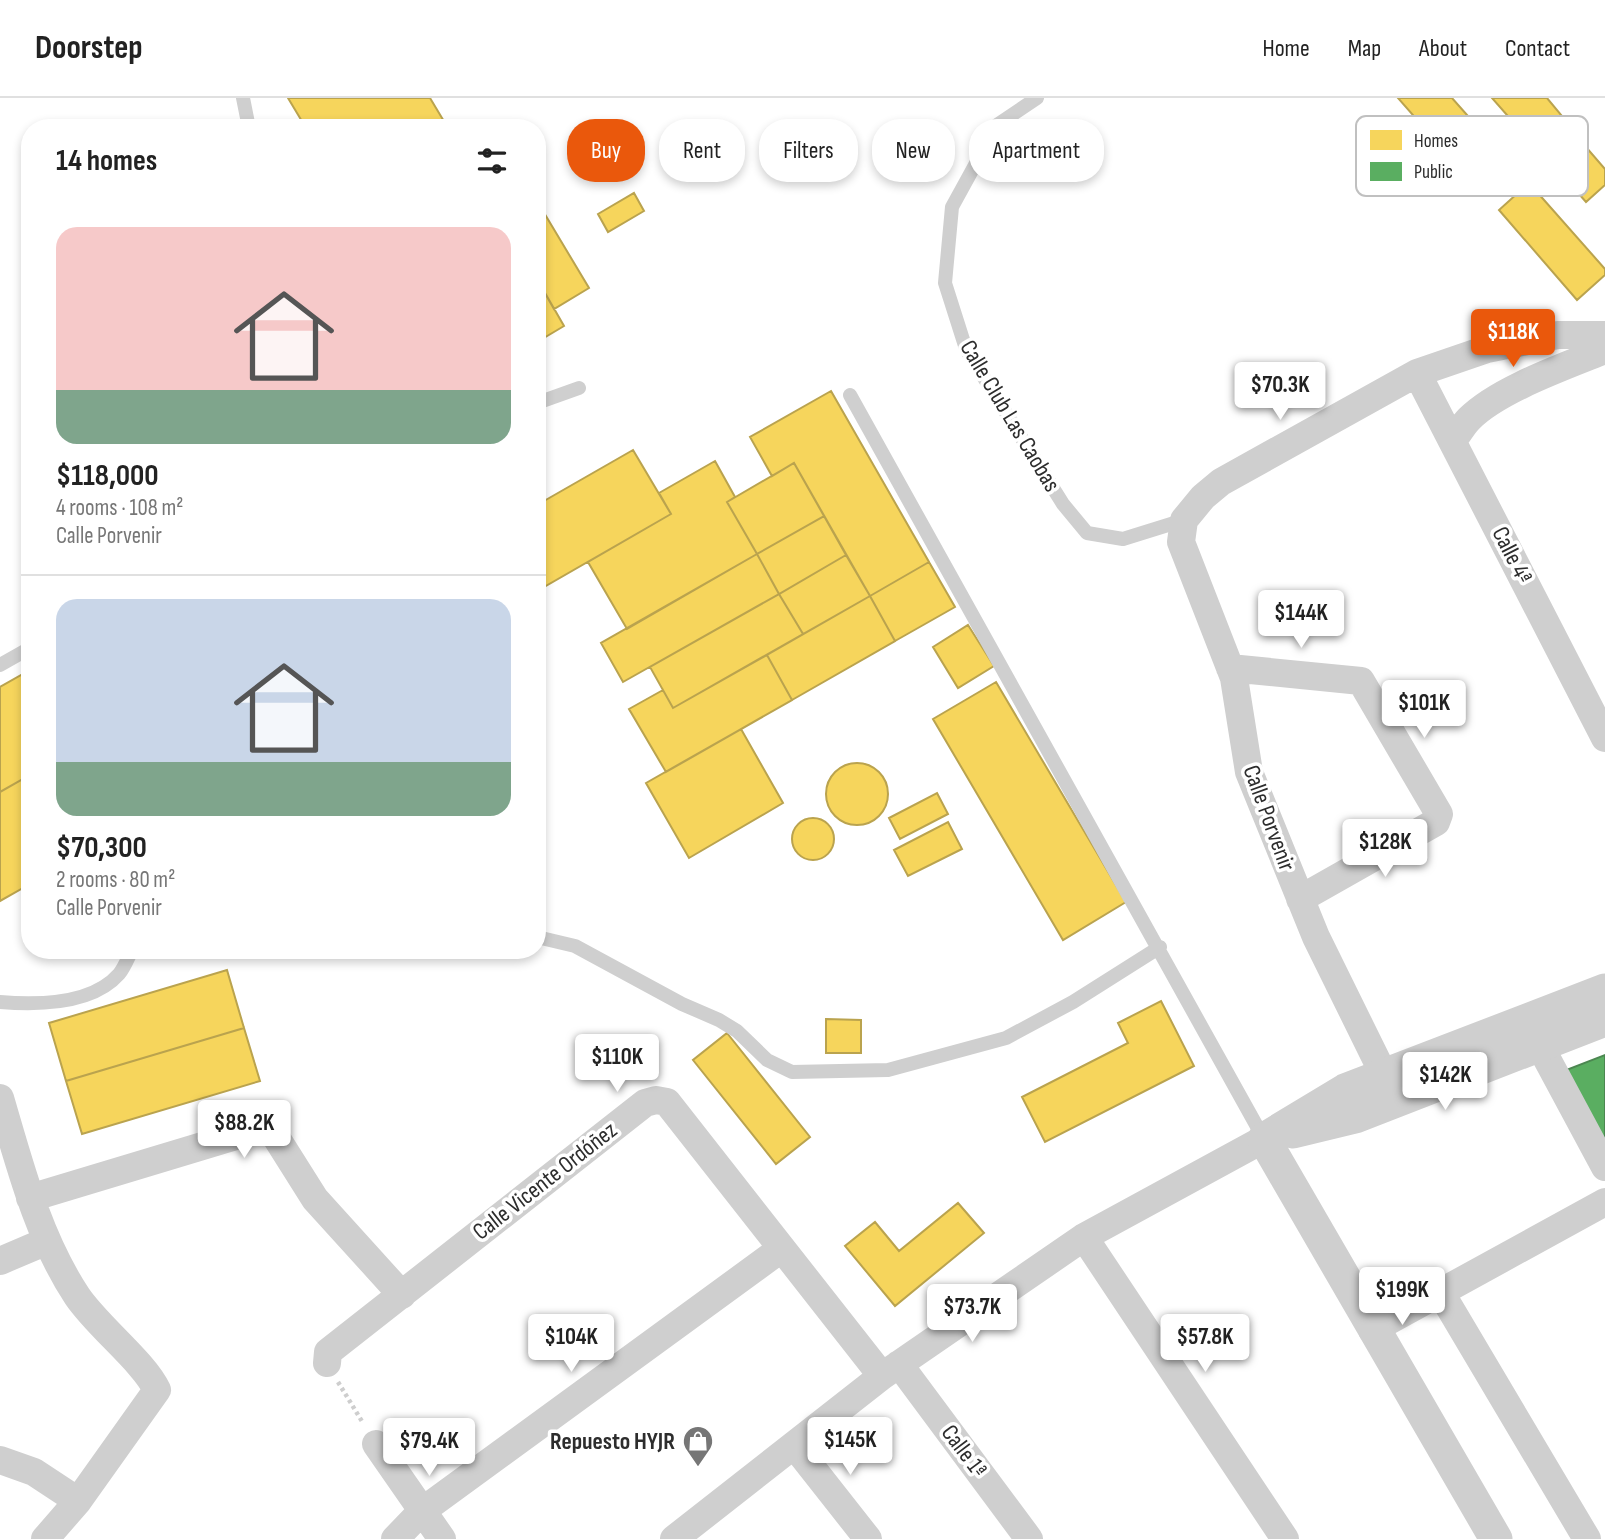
<!DOCTYPE html>
<html lang="en">
<head>
<meta charset="utf-8">
<style>
	:root { --surface:#fff; --page:#f2f2f2; --text:#222; --muted:#767676; --line:#e0e0e0; --accent:#ea580c }
	body { margin:0; font-family:"Sofia Sans Condensed",sans-serif; background:var(--page); color:var(--text); height:100vh; display:flex; flex-direction:column; font-size:26px; white-space:nowrap }
	* { box-sizing:border-box; margin:0 }
	p { font-size:23px; color:var(--muted) }
	.icon { flex:none; width:38px; height:38px; fill:none; stroke:currentColor; stroke-width:2; stroke-linecap:round; stroke-linejoin:round }
	.map { position:relative; flex:1; overflow:hidden }
	.side { position:absolute; left:21px; top:21px; width:525px; height:840px; display:flex; flex-direction:column; background:var(--surface); border-radius:28px; box-shadow:0 4px 10px #0003 }
	.side>* { flex:none }
	.top-card { position:absolute; left:567px; top:21px; width:665px; height:63px; display:flex; gap:14px }
	.price { position:absolute; translate:-50% -60px; padding:0 16px; border-radius:7px; background:#fff; color:#222; font-size:23px; line-height:46px; filter:drop-shadow(0 2px 4px #0008) }
	.price::after { content:''; position:absolute; left:50%; top:42px; width:21px; height:16px; margin-left:-10px; background:inherit; clip-path:polygon(0 0,100% 0,50% 100%) }
	.price.current { background:var(--accent); color:#fff }
	ul { padding:0; list-style:none }
	li { display:grid; align-content:center; gap:14px; height:371px; padding:0 35px }
	li+li { border-top:2px solid var(--line) }
	li span { display:grid; place-items:center; height:217px; border-radius:21px; color:#555 }
	li>.icon { margin-inline-start:auto }
	span .icon { width:126px; height:126px; fill:#fffc; stroke-width:1 }
	li b { font-size:30px }
	h2 { display:flex; justify-content:space-between; align-items:center; height:84px; padding:0 35px; font-size:30px }
	.pill { padding:0 24px; border-radius:28px; background:var(--surface); box-shadow:0 4px 10px #0003; font-size:24px; line-height:63px }
	.pill.current { background:var(--accent); color:#fff }
	header { display:flex; align-items:center; gap:42px; box-sizing:border-box; height:98px; padding:0 35px; background:var(--surface); border-bottom:2px solid var(--line) }
	header strong { font-size:33px }
	nav { display:flex; gap:38px; margin-inline-start:auto; font-size:24px }
	.map>svg:first-child { display:block }
	.homes { fill:#f6d55c; stroke:#baa34e; stroke-width:2 }
	.public { fill:#5aae61; stroke:#4c8751; stroke-width:2 }
	.lines { fill:none; stroke-linecap:round; stroke-linejoin:round }
	.path { stroke:#cecece; stroke-width:4.5; stroke-dasharray:3.5 3.5; stroke-linecap:butt }
	.service { stroke:#cfcfcf; stroke-width:14 }
	.minor { stroke:#cfcfcf; stroke-width:28 }
	.tertiary { stroke:#cfcfcf; stroke-width:33 }
	.labels { text-anchor:middle; dominant-baseline:central; stroke-width:7; stroke-linejoin:round; paint-order:stroke }
	.street-label { font-size:24px; fill:#2d2d2d; stroke:#fff }
	.poi-label { font-size:24px; font-weight:bold; fill:#2d2d2d; stroke:#fff; text-anchor:end }
	.key { fill:#fff; stroke:#c0c0c0; stroke-width:2 }
	.key-label { font-size:19px; fill:#2d2d2d }
</style>
</head>
<body>
<header>
<strong>Doorstep</strong>
<nav><a>Home</a><a>Map</a><a>About</a><a>Contact</a></nav>
</header>
<div class="map">
<svg width="1605" height="1441" viewBox="0 0 1605 1441">
	<rect width="100%" height="100%" fill="#fff"/>
	<!-- homes -->
	<path class="homes" d="M288,0H430L448,30H306Z
		M1398,0H1452L1514,70L1483,97Z
		M1492,0H1547L1567,24L1536,50Z
		M1579,41L1605,71V87L1586,104L1552,65Z
		M1529,85L1605,171V177L1577,202L1499,112Z
		M634,95L644,113L608,134L598,116Z
		M537,103L589,190L554,211L537,181Z
		M537,181L564,228L537,244Z
		M831,293L929,464L870,498L794,365L772,378L750,339Z
		M633,352L671,416L537,493V407Z
		M715,363L735,399L727,404L757,456L627,531L588,464L671,416L659,395Z
		M794,365L824,418L757,456L727,404Z
		M824,418L846,457L779,496L757,456Z
		M757,456L779,496L623,584L601,545Z
		M846,457L870,498L803,536L779,496Z
		M929,464L955,509L895,543L870,498Z
		M779,496L803,536L673,610L650,569Z
		M870,498L895,543L792,602L767,557Z
		M968,527L994,568L958,590L933,549Z
		M767,557L792,602L666,674L629,611L663,592L673,610Z
		M30,572V677L0,694V589Z
		M996,584L1126,804L1063,842L933,621Z
		M741,631L783,705L689,760L646,685Z
		M826 696a31 31 0 1 1 62 0a31 31 0 1 1-62 0Z
		M30,677V786L0,803V694Z
		M937,695L948,716L900,741L889,720Z
		M792 741a21 21 0 1 1 42 0a21 21 0 1 1-42 0Z
		M948,724L962,751L908,778L894,752Z
		M227,872L244,930L66,983L49,925Z
		M1161,903L1194,968L1045,1044L1022,999L1128,945L1118,925Z
		M826,921L861,922V955H826Z
		M244,930L260,983L82,1036L66,983Z
		M727,935L810,1039L776,1066L693,962Z
		M958,1105L984,1135L895,1208L845,1148L875,1124L899,1153Z"/>
	<!-- public -->
	<path class="public" d="M1605,957V1064L1556,976Z"/>
	<g class="lines">
		<!-- path -->
		<path class="path" d="M338,1284L363,1325"/>
		<!-- service -->
		<path class="service" d="M243,0L249,30
			M1037,0L997,27L952,109L945,185L966,251L1063,406L1087,435L1123,441L1184,422
			M850,297L1264,1041
			M537,305L579,290
			M0,567L30,550
			M537,839L575,848L682,906L719,922L737,933L767,962L792,974L888,972L1006,940L1073,904L1160,849
			M0,904C37,907 92,907 119,876C124,870 128,860 132,852"/>
		<!-- minor -->
		<path class="minor" d="M1417,275L1605,640
			M1453,343C1458,336 1463,327 1469,321C1499,291 1566,268 1605,252
			M1230,570L1361,583L1439,716L1436,724L1300,801
			M1540,948L1605,1069
			M1383,975L1316,839L1249,674L1234,580L1181,444L1184,422L1203,399L1221,384L1417,275L1487,251L1558,237H1605
			M0,1000C20,1068 38,1139 77,1198C97,1228 144,1264 157,1292L78,1403L45,1441
			M30,1100L269,1028L315,1101L402,1197
			M1084,1139L1285,1441
			M0,1163L47,1143
			M1441,1195L1587,1441
			M1372,1232L1605,1104
			M327,1265L328,1254L645,1005L656,1002L667,1004L882,1278
			M899,1266L1029,1441
			M376,1346L442,1441
			M794,1347L868,1441
			M0,1362L34,1374L78,1403
			M395,1441L422,1413L781,1151
			M674,1441L882,1278L1084,1139L1264,1041"/>
		<!-- tertiary -->
		<path class="tertiary" d="M1293,1034L1355,1019L1605,922
			M1264,1041L1496,1441
			M1264,1041L1345,992L1605,892"/>
	</g>
	<!-- icons -->
	<defs>
		<g id="shop-pin" transform="scale(1.575)"><path d="M0 17L-7.5 6A9.5 9.5 0 1 1 7.5 6Z" fill="#767676" stroke="#fff"/><path d="M-5-2.5h2.3a2.7 3.5 0 0 1 5.4 0H5L5.5 6h-11ZM-1.5-2.5h3a1.5 2.3 0 0 0-3 0Z" fill="#fff"/></g>
	</defs>
	<g fill-rule="evenodd">
		<use href="#shop-pin" x="698" y="1343"/>
	</g>
	<g class="labels">
		<!-- street labels -->
		<g class="street-label">
			<text transform="translate(1010 318) rotate(59)">Calle Club Las Caobas</text>
			<text transform="translate(1512 457) rotate(63)">Calle 4ª</text>
			<text transform="translate(1269 720) rotate(70)">Calle Porvenir</text>
			<text transform="translate(545 1083) rotate(-38)">Calle Vicente Ordóñez</text>
			<text transform="translate(964 1353) rotate(53)">Calle 1ª</text>
		</g>
		<!-- poi labels -->
		<g class="poi-label">
			<text x="675" y="1343">Repuesto HYJR</text>
		</g>
	</g>
	<!-- legend -->
	<rect x="1356" y="18" width="232" height="80" rx="10" class="key"/>
	<rect x="1370" y="32" width="32" height="20" fill="#f6d55c"/>
	<rect x="1370" y="64" width="32" height="19" fill="#5aae61"/>
	<g class="key-label">
		<text x="1414" y="49">Homes</text>
		<text x="1414" y="80">Public</text>
	</g>
</svg>
<b class="price current" style="left:1513px;top:271px">$118K</b>
<b class="price" style="left:1280px;top:324px">$70.3K</b>
<b class="price" style="left:1301px;top:552px">$144K</b>
<b class="price" style="left:1424px;top:642px">$101K</b>
<b class="price" style="left:1385px;top:781px">$128K</b>
<b class="price" style="left:617px;top:996px">$110K</b>
<b class="price" style="left:1445px;top:1014px">$142K</b>
<b class="price" style="left:244px;top:1062px">$88.2K</b>
<b class="price" style="left:1402px;top:1229px">$199K</b>
<b class="price" style="left:972px;top:1246px">$73.7K</b>
<b class="price" style="left:571px;top:1276px">$104K</b>
<b class="price" style="left:1205px;top:1276px">$57.8K</b>
<b class="price" style="left:850px;top:1379px">$145K</b>
<b class="price" style="left:429px;top:1380px">$79.4K</b>
<div class="top-card">
<a class="pill current">Buy</a>
<a class="pill">Rent</a>
<a class="pill">Filters</a>
<a class="pill">New</a>
<a class="pill">Apartment</a>
</div>
<section class="side">
<h2>14 homes<svg class="icon" aria-label="filters" viewBox="0 0 24 24"><path d="M4 7h16M4 17h16"/><circle cx="9" cy="7" r="2"/><circle cx="15" cy="17" r="2"/></svg></h2>
<ul>
<li><span style="background:linear-gradient(#f6c9c9 75%,#7fa58c 0)"><svg class="icon" aria-label="home" viewBox="0 0 24 24"><path d="M3 11l9-7 9 7M6 9v11h12V9"/></svg></span><div><b>$118,000</b><p>4 rooms · 108 m²</p><p>Calle Porvenir</p></div></li>
<li><span style="background:linear-gradient(#c9d6e8 75%,#7fa58c 0)"><svg class="icon" aria-label="home" viewBox="0 0 24 24"><path d="M3 11l9-7 9 7M6 9v11h12V9"/></svg></span><div><b>$70,300</b><p>2 rooms · 80 m²</p><p>Calle Porvenir</p></div></li>
</ul>
</section>
</div>
</body>
</html>
